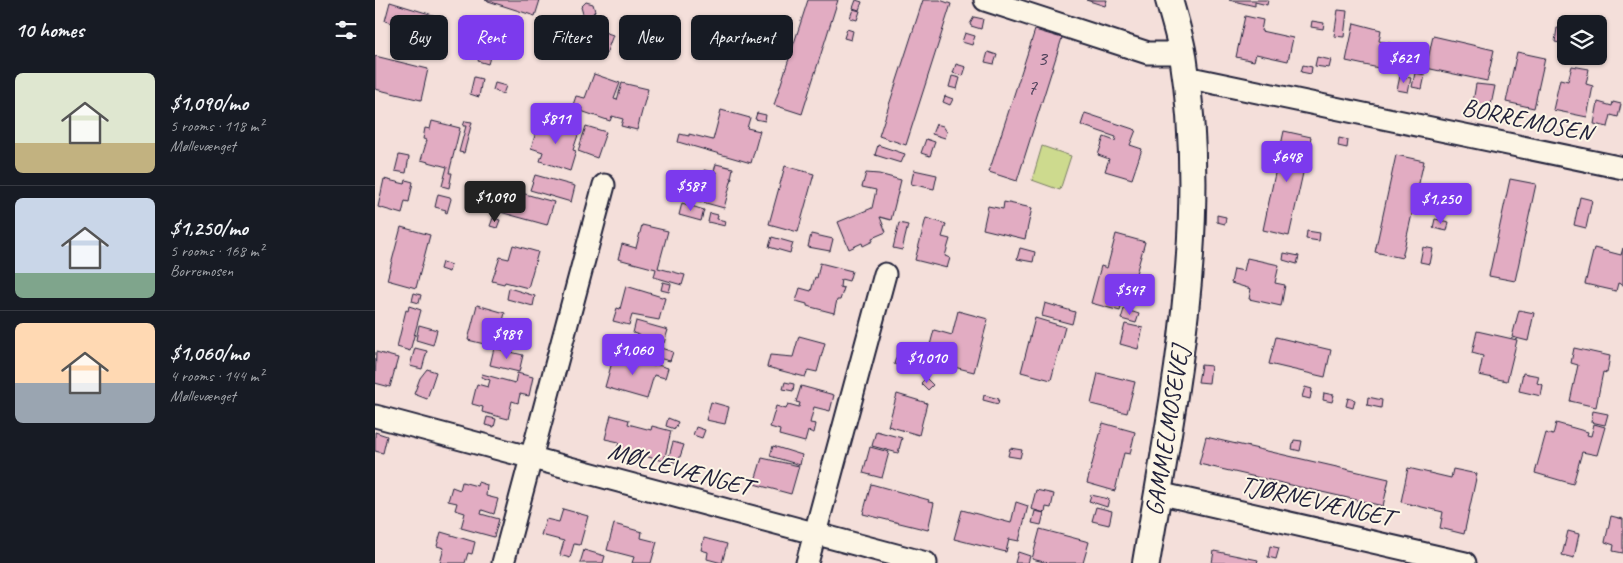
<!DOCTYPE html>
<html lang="en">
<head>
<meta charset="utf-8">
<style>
	:root { --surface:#171b24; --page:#242831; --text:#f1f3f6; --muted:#9ea1a6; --line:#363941; --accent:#7c3aed }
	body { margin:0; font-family:Caveat,sans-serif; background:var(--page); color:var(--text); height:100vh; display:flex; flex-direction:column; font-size:19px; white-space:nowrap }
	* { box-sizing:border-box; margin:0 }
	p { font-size:16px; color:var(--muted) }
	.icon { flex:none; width:28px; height:28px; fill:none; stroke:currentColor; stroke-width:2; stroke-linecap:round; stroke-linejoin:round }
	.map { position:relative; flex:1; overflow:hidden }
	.sheet { display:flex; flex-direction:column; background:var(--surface); width:375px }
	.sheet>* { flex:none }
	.hud { position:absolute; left:15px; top:15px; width:475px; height:45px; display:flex; gap:10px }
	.fabs { position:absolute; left:1182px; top:15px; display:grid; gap:10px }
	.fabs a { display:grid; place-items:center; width:50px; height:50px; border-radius:8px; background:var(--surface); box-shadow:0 1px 4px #0004; font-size:25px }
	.price { position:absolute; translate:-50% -42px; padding:0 11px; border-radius:5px; background:var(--accent); color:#fff; font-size:16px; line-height:32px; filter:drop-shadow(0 1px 2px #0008) }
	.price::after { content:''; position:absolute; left:50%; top:30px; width:15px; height:11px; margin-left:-8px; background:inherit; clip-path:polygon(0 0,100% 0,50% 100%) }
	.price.on { background:#222; color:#fff }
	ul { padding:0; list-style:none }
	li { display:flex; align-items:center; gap:15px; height:125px; padding:0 15px }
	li+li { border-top:1px solid var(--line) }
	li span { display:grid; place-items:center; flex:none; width:140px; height:100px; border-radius:8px; color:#555 }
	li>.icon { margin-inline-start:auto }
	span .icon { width:60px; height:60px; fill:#fffc; stroke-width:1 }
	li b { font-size:21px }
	h2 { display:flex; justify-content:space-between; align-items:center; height:60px; padding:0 15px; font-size:21px }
	.chip { padding:0 18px; border-radius:8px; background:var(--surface); box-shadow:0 1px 4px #0004; font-size:18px; line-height:45px }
	.chip.on { background:var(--accent); color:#fff }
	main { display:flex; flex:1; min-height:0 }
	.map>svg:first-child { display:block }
	.green { fill:#cdda8e; stroke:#787e64 }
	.building { fill:#e2acc2; stroke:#22223b }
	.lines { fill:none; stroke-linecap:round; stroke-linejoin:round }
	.minor-casing { stroke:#22223b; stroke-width:25 }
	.tertiary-casing { stroke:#22223b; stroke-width:30 }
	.minor { stroke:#fcf5e5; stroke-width:21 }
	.tertiary { stroke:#fcf5e5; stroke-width:26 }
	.labels { text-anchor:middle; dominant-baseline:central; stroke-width:4; stroke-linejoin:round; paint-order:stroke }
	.number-label { font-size:22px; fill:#52445d }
	.street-label { font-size:25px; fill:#22223b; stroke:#fcf5e5 }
</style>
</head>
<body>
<main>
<section class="sheet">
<h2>10 homes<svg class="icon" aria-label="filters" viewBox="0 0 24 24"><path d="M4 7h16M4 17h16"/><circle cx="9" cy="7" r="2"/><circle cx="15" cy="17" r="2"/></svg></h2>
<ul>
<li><span style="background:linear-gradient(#dfe7d0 70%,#c2b280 0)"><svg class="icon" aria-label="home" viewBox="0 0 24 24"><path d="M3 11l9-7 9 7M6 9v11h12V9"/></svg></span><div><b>$1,090/mo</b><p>5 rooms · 118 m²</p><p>Møllevænget</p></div></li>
<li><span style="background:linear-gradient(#c9d6e8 75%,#7fa58c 0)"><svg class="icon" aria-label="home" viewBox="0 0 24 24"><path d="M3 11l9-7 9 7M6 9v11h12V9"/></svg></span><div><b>$1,250/mo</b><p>5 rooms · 168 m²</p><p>Borremosen</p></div></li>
<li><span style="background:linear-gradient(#ffd9b3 60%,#9aa5b1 0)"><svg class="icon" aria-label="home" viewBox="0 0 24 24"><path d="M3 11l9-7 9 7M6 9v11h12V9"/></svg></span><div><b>$1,060/mo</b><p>4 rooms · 144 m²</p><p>Møllevænget</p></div></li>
</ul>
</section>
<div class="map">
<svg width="1248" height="563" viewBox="0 0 1248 563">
	<rect width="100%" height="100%" fill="#f4dfda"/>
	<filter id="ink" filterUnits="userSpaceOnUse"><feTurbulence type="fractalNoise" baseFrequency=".02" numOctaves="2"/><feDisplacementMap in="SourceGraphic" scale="10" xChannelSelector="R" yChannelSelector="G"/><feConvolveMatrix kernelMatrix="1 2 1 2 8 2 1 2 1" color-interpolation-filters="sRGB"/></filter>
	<g filter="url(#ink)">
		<!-- green -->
		<path class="green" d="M667,146L696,156L685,190L657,180Z"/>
		<!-- building -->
		<path class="building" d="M110,0H165L160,16Z
			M433,0H463L427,114L399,105Z
			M481,0L487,2L484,10L478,8Z
			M548,0H565L576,4L531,145L504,136Z
			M711,0H732L730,6Z
			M854,0H893L892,5L880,2V6Z
			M15,2L61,16L51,54L45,52L44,55L34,52L35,49L21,45L26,26L10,21Z
			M211,2L218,4L220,11L215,16L208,14L206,7Z
			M478,9L485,11L482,20L475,18Z
			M963,10L972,11L969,37L959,36Z
			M870,16L888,20L886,31L918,38L913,61L881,54L879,61L861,57Z
			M599,17L608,19L606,29L596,26L595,24Z
			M937,21L949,23L948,29L936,27Z
			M979,23L1006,30L1004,41L1033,47L1027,73L971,61Z
			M1182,28L1191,29V44L1180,42Z
			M472,29L478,31L476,40L469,38Z
			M660,30L687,38L642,181L614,172Z
			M226,31L238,35L231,54L220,51Z
			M590,33L600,36L597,45L587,42Z
			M165,34L175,37L171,47L162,44Z
			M1058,36L1119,50L1112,81L1051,68Z
			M340,40L350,43L347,50L338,47Z
			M109,41L119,44L113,64L103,61Z
			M613,52L622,55L619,64L610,62Z
			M1142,52L1170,58L1159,108L1131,102Z
			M0,56L53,69L46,100L0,89Z
			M942,57L956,60L954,68L940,66Z
			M581,64L591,67L588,76L578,73Z
			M928,65L937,67L936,74L926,72Z
			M1197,66L1214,69L1211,84L1218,86L1212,117L1178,110L1185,79L1193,81Z
			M1040,73L1050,75L1047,89L1037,87Z
			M219,74L245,83L239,99L242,100L247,83L273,89L262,130L246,126L248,119L237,116L235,121L206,111L207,108L198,105L201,96L210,98Z
			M577,76L585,78L582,89L574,87Z
			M1025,76L1036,78L1033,92L1022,90Z
			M99,77L107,79L104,97L95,94Z
			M120,83L131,86L128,94L118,90Z
			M1101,84L1120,86L1116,105L1098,102Z
			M570,96L578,99L575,105L568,102Z
			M1223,102L1237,106L1238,102L1246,104L1243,117L1236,115L1233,127L1219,124Z
			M346,110L375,118L372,128L385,131L376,163L303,142L305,134L314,136V134L338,140Z
			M382,113L391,115L390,121L380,119Z
			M710,113L761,130L755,145L767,149L757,179L730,171L734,159L723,155L729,137L740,141L741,137L706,125Z
			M165,120L204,132L198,150L201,151L195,171L165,161L168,152L156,148Z
			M57,121L85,128L74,173H77L74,188L67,186L72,167L46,160L52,140L48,139L50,128L55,129Z
			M90,121L97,122L89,153L84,152L91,126H88Z
			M561,124L568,126L572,132L570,138L557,134Z
			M211,126L231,132L222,158L203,151Z
			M909,131L936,137L914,236L888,230Z
			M964,138L973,140L972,148L963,146Z
			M551,139L560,142L555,156L546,153Z
			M503,145L530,154L526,163L500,155Z
			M24,155L34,157L31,173L20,171Z
			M1021,155L1049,161L1027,258L1000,252Z
			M341,164L358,168L356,178H357L349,208L320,200L329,170L341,173V172L339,171Z
			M410,166L439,174L423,232L394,224Z
			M539,170L562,175L559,189L536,184Z
			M491,173L504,174L526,180L516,220L505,217L511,232L497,238L498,241L488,246L487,243L474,249L463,222L497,208L501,190L487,187Z
			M160,175L200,186L196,202L155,190Z
			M9,179L30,184L31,180L38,182L34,202L30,201L27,214L3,207Z
			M1135,179L1161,184L1140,281L1114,276Z
			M132,189L179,202L172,225L125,212Z
			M63,194L75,197L76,199L72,213L70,212L71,210L60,207Z
			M1205,197L1217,200L1211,228L1199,225Z
			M629,202L657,208L650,239L608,229L613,206L628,209Z
			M307,203L329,210L326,221L304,215Z
			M335,213L343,215L342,219L351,221L350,226L333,222Z
			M842,215L851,217L850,224L842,222Z
			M118,218L125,220L122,228L115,226Z
			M551,218L571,224L567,237L575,239L570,256L575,258L572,268L540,260Z
			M1060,219L1074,222L1072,231L1058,228Z
			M524,223L533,225L527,250L518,248Z
			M267,225L293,231L283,268L310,275L307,285L279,277L281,269L243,259L247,244L261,248Z
			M26,227L55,235L41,288L12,280Z
			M932,231L945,233L944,241L931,239Z
			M436,234L458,239L455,251L433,247Z
			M741,234L770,242L760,277L767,279L764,289L757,287L759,280L754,279L745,311L716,303L726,266L732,268Z
			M397,237L418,243L415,253L394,247Z
			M138,245L163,252L153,288L130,282L129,284L117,281L125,257L134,259Z
			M1048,247L1058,249L1055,264L1045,262Z
			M645,248L660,252L658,262L642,259Z
			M1219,248L1246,255L1248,248V285L1243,283L1241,291L1210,284Z
			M909,253L924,256L922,264L908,260Z
			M872,258L904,265L900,283L910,285L906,306L874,299L876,289L856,283L859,269L869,271Z
			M67,262L76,265L74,272L65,269Z
			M445,263L477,271L474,281L466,279L465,287L469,288L465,300H462L459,313L432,306V304L421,301L425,288L436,291L440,277L442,278Z
			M288,282L296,284L294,292L286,290Z
			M251,286L290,298L284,320L257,315L254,325L238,321L242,308L245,309Z
			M134,288L160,296L158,306L132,299Z
			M39,293L46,295L44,303L37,301Z
			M670,303L700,312L697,324L667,316Z
			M102,305L130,313L121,347L93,340Z
			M34,306L46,310L35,351L22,347L31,310L33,311Z
			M749,309L764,314L761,323L746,319Z
			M1144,310L1159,313L1153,341L1137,337Z
			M583,311L613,319L599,372L551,360L559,330L577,335Z
			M660,318L690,327L676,380L646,372Z
			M261,321L293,330L289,343L258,333Z
			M750,324L768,328L763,349L745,344Z
			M44,325L62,330L58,345L41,340Z
			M1102,331L1142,340L1132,381L1104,375L1108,356L1097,353Z
			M424,336L450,343L442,372L433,370L430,377L392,367L395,355L418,357Z
			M901,337L956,350L950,377L894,364Z
			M274,344L298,352L295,361L271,355Z
			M525,346L543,351L537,370L519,364Z
			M40,348L52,351L47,369L35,366Z
			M119,348L148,355L144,372L115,365Z
			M1199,348L1235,356L1232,373L1228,372L1221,407L1195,401L1203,365L1196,363Z
			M1,352L23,358L15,387L0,383Z
			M239,355L279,366V364L293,368L290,378L279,375L272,399L230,387Z
			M826,365L836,366L834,383L823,382Z
			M52,369L61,372L52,399L39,394L45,378Z
			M142,373L158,377L154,396L145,394L143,403L137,401L133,419L107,412L108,407L97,404L102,384L113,387L115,380L106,377L107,374L140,383Z
			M723,373L760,382L752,413L716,404Z
			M1148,373L1164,376L1162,383L1168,385L1166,396L1144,391Z
			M551,378L558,385L553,390L546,383Z
			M410,382L419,384L418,391L408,389Z
			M426,386L459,395L455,411L439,407L435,423L441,424L439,433L433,431L430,442L404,435L405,430L395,427L401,406L411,409L413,404L424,407L425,403L421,402Z
			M930,387L937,389L935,399L927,397Z
			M949,393L959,395L957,402L948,400Z
			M522,394L552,403L544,435L513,426Z
			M609,395L624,399L623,404L608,400Z
			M993,397L1007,400L1006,408L992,405Z
			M973,398L980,400L978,408L971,406Z
			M336,402L354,407L350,424L331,420Z
			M1218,411L1233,414L1230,425L1216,422Z
			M236,415L254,420L253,424L276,430L277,426L296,431L289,461L242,449L244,442L230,439Z
			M112,417L121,419L119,427L110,425Z
			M293,418L303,422L300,429L291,426Z
			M728,423L760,432L755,454L749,453L740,491L712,483Z
			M1181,423L1213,432L1212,435L1216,436L1219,424L1230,427L1222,455L1207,452L1198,484L1160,473L1171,433L1178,435Z
			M321,427L330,430L327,438L318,435Z
			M501,431L527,438L523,453L497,446Z
			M0,432L12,436L8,453L0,451Z
			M831,437L1014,479L1008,506L824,464Z
			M919,440L927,441L925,451L917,449Z
			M298,442L309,445L303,463L293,460Z
			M398,446L427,455L425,465L395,456Z
			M495,447L514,452L507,478L488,473Z
			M635,448L647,450L645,458L633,456Z
			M387,458L424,466L416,494L379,484Z
			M1033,468L1076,478L1078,469L1102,474L1089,534L1065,528L1068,512L1026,502Z
			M87,482L102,486L103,482L112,485L111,496L123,499L119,514L107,510L106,514L124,519L119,537L86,528L90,513L80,510L82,503L73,501L77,487L85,490Z
			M496,484L554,500L553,502L559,503L553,530L488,514Z
			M661,490L679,494L676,508L671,507L670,513L656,509Z
			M716,495L734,499L732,507L714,501Z
			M641,502L653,506L644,541L634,539L631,552L579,539L587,510L636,523Z
			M721,507L737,511L734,525L717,521Z
			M188,509L213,516L205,545L199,544L195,558L185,555L189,541L166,535L171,519L184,522Z
			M660,511L669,513L666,525L657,523Z
			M1236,516L1248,519V553L1238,551L1239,545L1230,542Z
			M239,524L267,532L266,538L282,542L276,563H257L259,557L232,550Z
			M665,529L714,542L708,563H673L657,559Z
			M1193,531L1204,534L1199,558L1187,555Z
			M66,532L100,542L97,554L93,553L90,563H65L69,548L62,546Z
			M329,538L352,544L347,563L332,559L333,552L326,550Z
			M895,546L904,548L901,559L893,557Z
			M209,550L230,556L228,563H205Z
			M839,551L883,560L882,563H837Z
			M643,552L655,556L653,563H640Z"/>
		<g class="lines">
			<!-- minor casing -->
			<g class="minor-casing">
				<path id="minor" d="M610,0L773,53H807
					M811,77L1248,168
					M0,416L551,563
					M783,493L1090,563
					M128,563L229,185
					M432,563L510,274"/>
			</g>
			<!-- tertiary casing -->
			<g class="tertiary-casing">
				<path id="tertiary" d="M771,563C799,396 835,225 808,55C805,37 799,18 794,0"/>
			</g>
			<!-- minor -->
			<use href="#minor" class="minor"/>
			<!-- tertiary -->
			<use href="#tertiary" class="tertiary"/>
		</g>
	</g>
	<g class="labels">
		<!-- number labels -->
		<g class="number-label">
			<text x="667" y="58">3</text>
			<text x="657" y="87">7</text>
		</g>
		<!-- street labels -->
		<g class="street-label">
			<text transform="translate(1152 120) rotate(12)">BORREMOSEN</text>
			<text transform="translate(792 431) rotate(-81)">GAMMELMOSEVEJ</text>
			<text transform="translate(305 469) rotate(15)">MØLLEVÆNGET</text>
			<text transform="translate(942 501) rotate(13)">TJØRNEVÆNGET</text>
		</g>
	</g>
</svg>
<div class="fabs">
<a><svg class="icon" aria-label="layers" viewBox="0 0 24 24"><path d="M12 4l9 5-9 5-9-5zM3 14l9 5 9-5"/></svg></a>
</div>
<b class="price" style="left:1029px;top:84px">$621</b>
<b class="price" style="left:181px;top:145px">$811</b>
<b class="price" style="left:912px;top:183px">$648</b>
<b class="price" style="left:316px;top:212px">$587</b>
<b class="price on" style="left:120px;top:223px">$1,090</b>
<b class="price" style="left:1066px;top:225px">$1,250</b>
<b class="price" style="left:755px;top:316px">$547</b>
<b class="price" style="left:132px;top:360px">$989</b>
<b class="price" style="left:258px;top:376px">$1,060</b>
<b class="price" style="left:552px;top:384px">$1,010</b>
<div class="hud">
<a class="chip">Buy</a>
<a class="chip on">Rent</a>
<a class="chip">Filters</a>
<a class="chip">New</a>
<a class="chip">Apartment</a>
</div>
</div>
</main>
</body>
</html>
